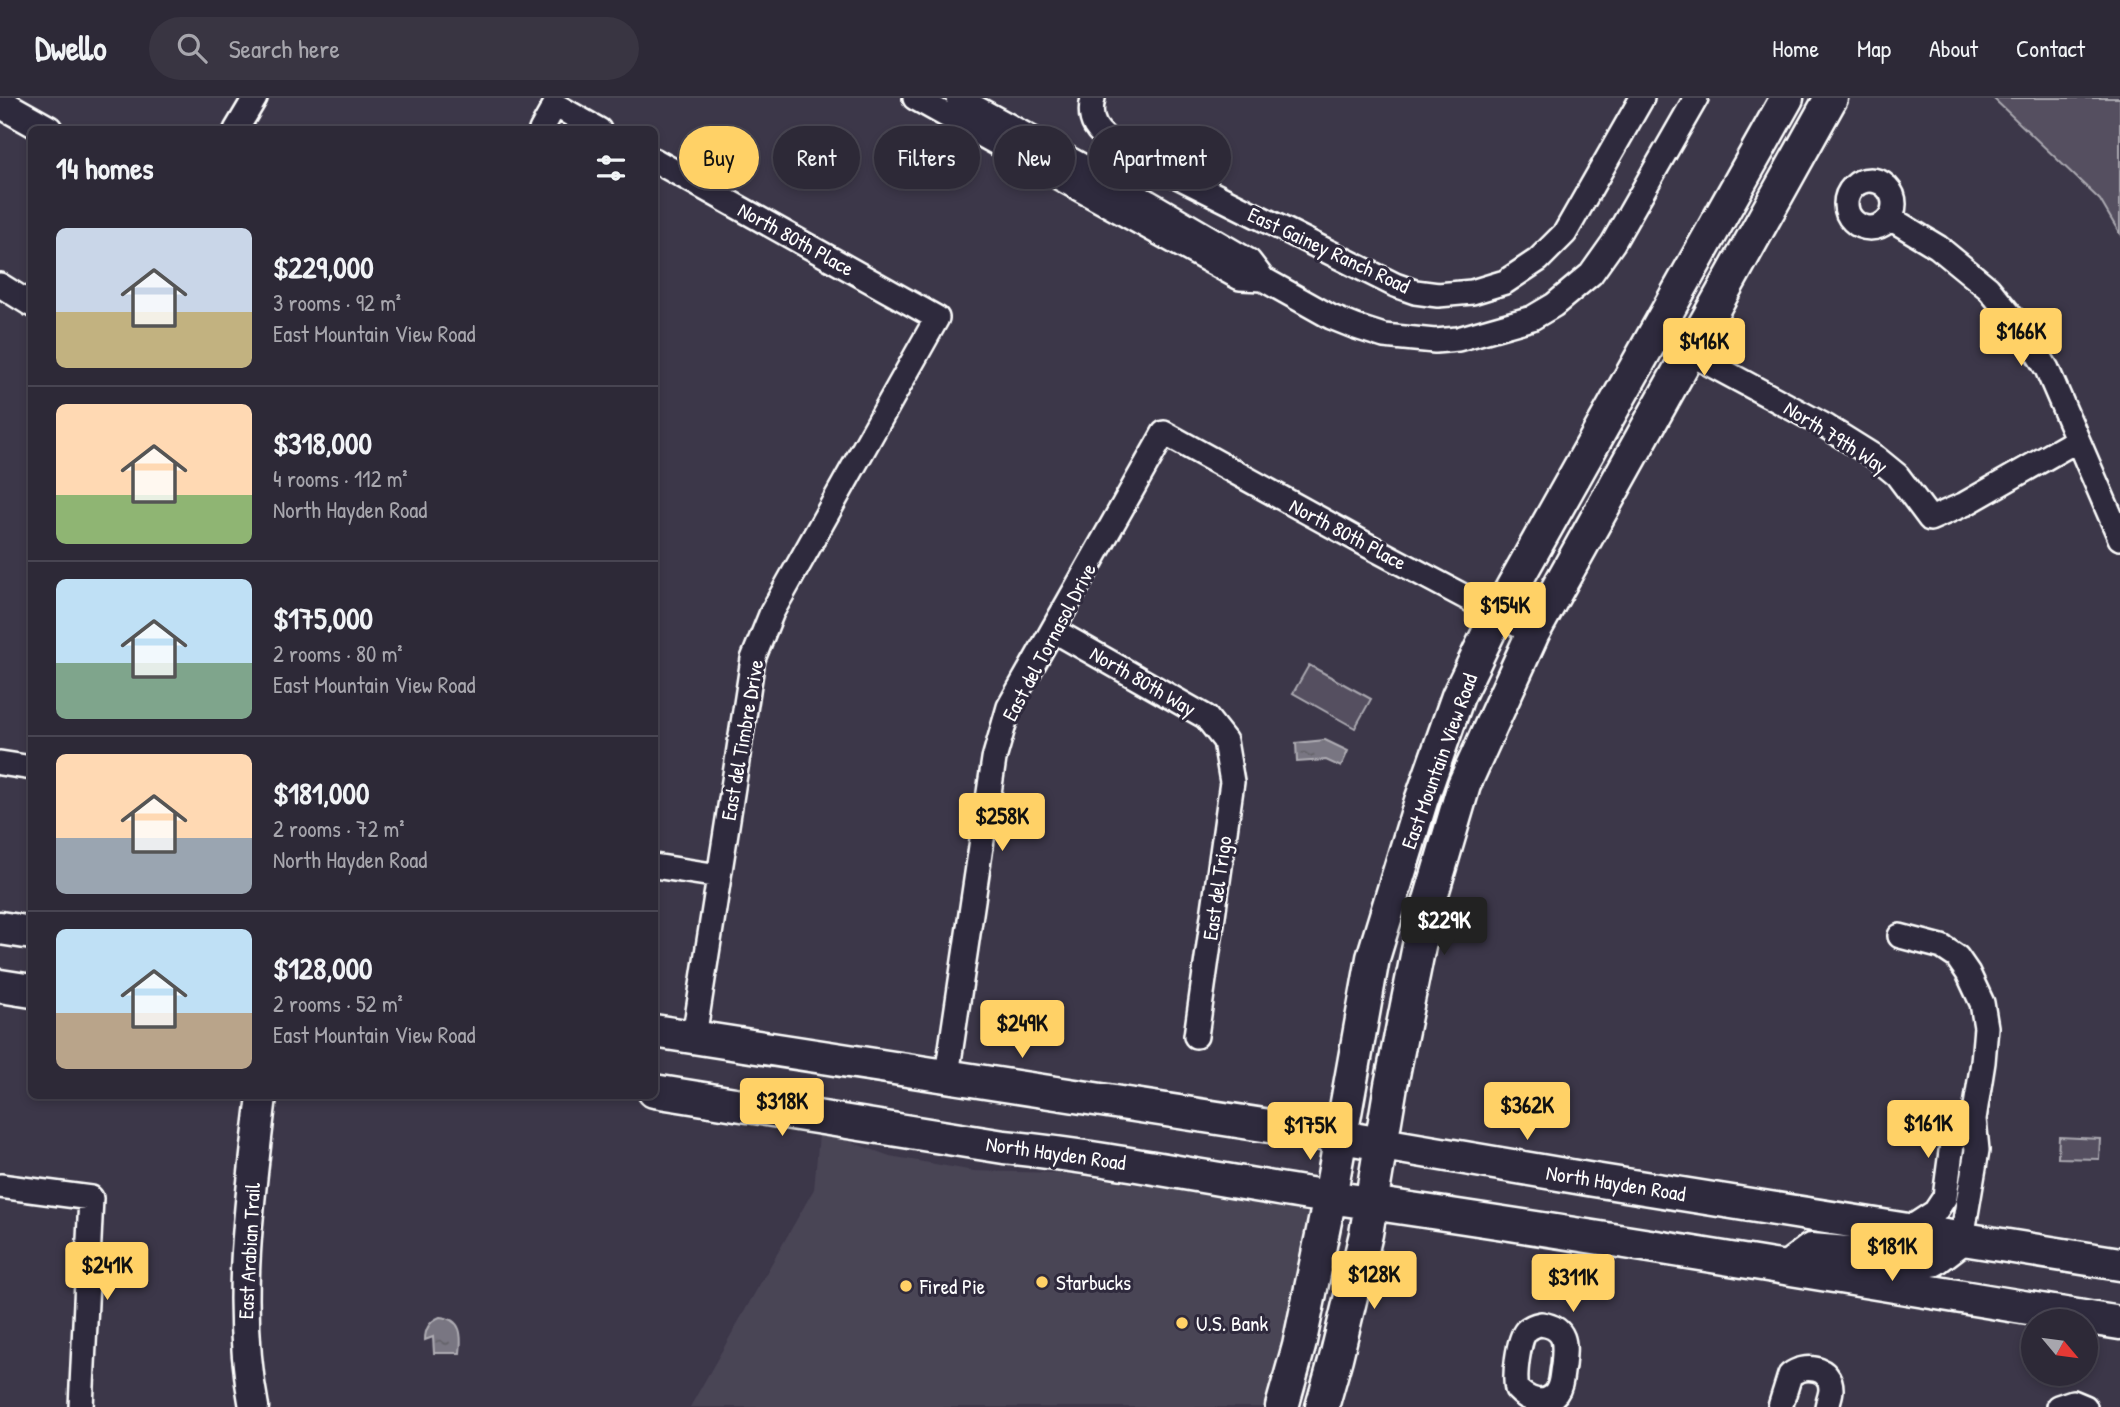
<!DOCTYPE html>
<html lang="en">
<head>
<meta charset="utf-8">
<style>
	:root { --surface:#2d2937; --page:#393542; --text:#f1f3f6; --muted:#a7a6ad; --line:#484552; --accent:#ffd166 }
	body { margin:0; font-family:"Patrick Hand",sans-serif; background:var(--page); color:var(--text); height:100vh; display:flex; flex-direction:column; font-size:26px; white-space:nowrap }
	* { box-sizing:border-box; margin:0 }
	p { font-size:23px; color:var(--muted) }
	.icon { flex:none; width:38px; height:38px; fill:none; stroke:currentColor; stroke-width:2; stroke-linecap:round; stroke-linejoin:round }
	.map { position:relative; flex:1; overflow:hidden }
	.details { position:absolute; left:28px; top:28px; width:630px; height:973px; display:flex; flex-direction:column; background:var(--surface); border-radius:10px; box-shadow:0 4px 10px #0003,0 0 0 2px var(--line) }
	.details>* { flex:none }
	.top-card { position:absolute; left:679px; top:28px; width:665px; height:63px; display:flex; gap:14px }
	.needle { width:46px; rotate:119deg }
	.tools { position:absolute; left:2021px; top:1211px; display:grid; gap:14px }
	.tools a { display:grid; place-items:center; width:77px; height:77px; border-radius:50%; background:var(--surface); box-shadow:0 4px 10px #0003,0 0 0 2px var(--line); font-size:35px }
	.price { position:absolute; translate:-50% -60px; padding:0 16px; border-radius:7px; background:var(--accent); color:#111; font-size:23px; line-height:46px; filter:drop-shadow(0 2px 4px #0008) }
	.price::after { content:''; position:absolute; left:50%; top:42px; width:21px; height:16px; margin-left:-10px; background:inherit; clip-path:polygon(0 0,100% 0,50% 100%) }
	.price.selected { background:#222; color:#fff }
	ul { padding:0; list-style:none }
	li { display:flex; align-items:center; gap:21px; height:175px; padding:0 28px }
	li+li { border-top:2px solid var(--line) }
	li span { display:grid; place-items:center; flex:none; width:196px; height:140px; border-radius:10px; color:#555 }
	li>.icon { margin-inline-start:auto }
	span .icon { width:84px; height:84px; fill:#fffc; stroke-width:1 }
	li b { font-size:30px }
	h2 { display:flex; justify-content:space-between; align-items:center; height:84px; padding:0 28px; font-size:30px }
	.tag { padding:0 24px; border-radius:32px; background:var(--surface); box-shadow:0 4px 10px #0003,0 0 0 2px var(--line); font-size:24px; line-height:63px }
	.tag.selected { background:var(--accent); color:#111 }
	header { display:flex; align-items:center; gap:42px; box-sizing:border-box; height:98px; padding:0 35px; background:var(--surface); border-bottom:2px solid var(--line) }
	header strong { font-size:33px }
	nav { display:flex; gap:38px; margin-inline-start:auto; font-size:24px }
	.search { width:490px; height:63px; background:var(--page); display:flex; align-items:center; gap:18px; box-sizing:border-box; padding:0 24px; border-radius:38px; color:var(--muted); font-size:26px }
	.map>svg:first-child { display:block }
	.built { fill:#494455 }
	.green { fill:#555060; stroke:#aaa8b0; stroke-width:2 }
	.water { fill:url(#water-ripples); stroke:#afadb4; stroke-width:2 }
	.lines { fill:none; stroke-linecap:round; stroke-linejoin:round }
	.minor-casing { stroke:#fff; stroke-width:28 }
	.tertiary-casing { stroke:#fff; stroke-width:33 }
	.secondary-casing { stroke:#fff; stroke-width:37 }
	.minor { stroke:#2f2a3d; stroke-width:23 }
	.tertiary { stroke:#2f2a3d; stroke-width:28 }
	.secondary { stroke:#2f2a3d; stroke-width:32 }
	.poi-dot { fill:#ffd166; stroke:#2f2a3d; stroke-width:2.5 }
	.labels { text-anchor:middle; dominant-baseline:central; stroke-width:6; stroke-linejoin:round; paint-order:stroke }
	.street-label { font-size:21px; fill:#fff; stroke:#2f2a3d }
	.poi-label { font-size:21px; fill:#fff; stroke:#2f2a3d; text-anchor:start }
</style>
</head>
<body>
<header>
<strong>Dwello</strong>
<div class="search"><svg class="icon" aria-label="search" viewBox="0 0 24 24"><circle cx="10" cy="10" r="6"/><path d="M15 15l6 6"/></svg>Search here</div>
<nav><a>Home</a><a>Map</a><a>About</a><a>Contact</a></nav>
</header>
<div class="map">
<svg width="2120" height="1309" viewBox="0 0 2120 1309">
	<defs>
		<pattern id="water-ripples" width="26" height="14" patternUnits="userSpaceOnUse" patternTransform="scale(1.75)"><rect width="26" height="14" fill="#797682"/><path d="M2 4q2-2 4 0t4 0M15 11q2-2 4 0t4 0" fill="none" stroke="#626167"/></pattern>
	</defs>
	<rect width="100%" height="100%" fill="#3c3749"/>
	<filter id="ink" filterUnits="userSpaceOnUse"><feTurbulence type="fractalNoise" baseFrequency=".0143" numOctaves="2"/><feDisplacementMap in="SourceGraphic" scale="14" xChannelSelector="R" yChannelSelector="G"/><feConvolveMatrix kernelMatrix="1 2 1 2 8 2 1 2 1" color-interpolation-filters="sRGB"/></filter>
	<g filter="url(#ink)">
		<!-- built -->
		<path class="built" d="M819,1036L839,1040L890,1058L974,1073L1060,1075L1290,1109L1303,1113L1312,1121L1269,1309H690L814,1091Z"/>
		<!-- green -->
		<path class="green" d="M1993,0H2120V136L2100,102Z
			M1309,567L1371,601L1355,630L1293,595Z
			M2059,1039L2100,1041L2099,1061L2058,1060Z"/>
		<!-- water -->
		<path class="water" d="M1325,642L1348,653L1341,669L1326,662L1297,664L1296,645Z
			M440,1219C462,1221 462,1237 460,1255H434L433,1239L425,1242C425,1230 430,1223 440,1219Z"/>
		<g class="lines">
			<!-- minor casing -->
			<g class="minor-casing">
				<path id="minor" d="M915,0L1240,180L1263,181
					M958,0L1148,104L1249,163L1263,181L1331,219L1356,229L1384,238L1435,243L1458,241L1532,220L1554,207L1591,176L1613,145L1696,0
					M1093,0C1087,24 1097,35 1117,48L1395,187L1415,194L1438,197L1472,194L1505,184L1538,162L1565,135L1642,0
					M236,32L255,0
					M541,32L555,7L599,32
					M654,62L937,220L772,514L753,561L694,939
					M1846 106a24 24 0 1 1 48 0a24 24 0 1 1-48 0Z
					M1890,120L1938,149L1988,190L2025,235L2047,271L2120,440
					M0,187L32,207
					M1654,236L1827,329L1875,359L1897,377L1930,421L1965,406L2077,342
					M1053,532L1206,619L1225,643L1232,684L1196,938
					M0,665L32,670
					M654,768L719,778
					M1900,838L1942,849L1957,859L1968,875L1982,905L1986,929L1983,964L1974,1021L1977,1052L1962,1140
					M947,977L994,661L1009,609L1164,335L1369,448L1533,535
					M0,1088L91,1100L81,1309
					M1909,1131L1935,1114L1945,1099L1952,1046L1974,1021
					M1541,1226C1568,1230 1565,1247 1563,1268C1561,1277 1562,1287 1556,1295C1545,1309 1527,1302 1517,1291C1514,1279 1518,1242 1526,1233C1530,1229 1535,1227 1541,1226Z
					M1780,1309L1790,1277C1804,1266 1831,1268 1831,1291C1831,1297 1828,1303 1827,1309
					M2058,1309L2073,1304L2085,1309"/>
			</g>
			<!-- tertiary casing -->
			<g class="tertiary-casing">
				<path id="tertiary" d="M0,5L48,32
					M254,1309C234,1206 250,1100 262,998"/>
			</g>
			<!-- secondary casing -->
			<g class="secondary-casing">
				<path id="secondary" d="M0,830L32,835
					M0,888L32,893
					M654,933L1341,1039L1588,1081L2120,1166
					M654,993L1004,1049C1113,1060 1221,1083 1329,1099C1594,1137 1857,1182 2120,1225
					M1787,1170L1811,1152L1933,1162L1962,1140
					M1282,1309L1299,1248L1330,1099L1373,860L1421,703L1458,598L1498,515L1787,0
					M1322,1309L1336,1260L1366,1136L1391,987L1424,823L1464,687L1533,535L1831,0"/>
			</g>
			<!-- minor -->
			<use href="#minor" class="minor"/>
			<!-- tertiary -->
			<use href="#tertiary" class="tertiary"/>
			<!-- secondary -->
			<use href="#secondary" class="secondary"/>
		</g>
	</g>
	<!-- markers -->
	<g class="poi-dot">
		<circle cx="1042" cy="1184" r="7"/>
		<circle cx="906" cy="1188" r="7"/>
		<circle cx="1182" cy="1225" r="7"/>
	</g>
	<g class="labels">
		<!-- street labels -->
		<g class="street-label">
			<text transform="translate(796 141) rotate(29)">North 80th Place</text>
			<text transform="translate(1329 152) rotate(25)">East Gainey Ranch Road</text>
			<text transform="translate(1836 339) rotate(32)">North 79th Way</text>
			<text transform="translate(1348 436) rotate(28)">North 80th Place</text>
			<text transform="translate(1049 544) rotate(-62)">East del Tornasol Drive</text>
			<text transform="translate(1143 583) rotate(30)">North 80th Way</text>
			<text transform="translate(742 642) rotate(-80)">East del Timbre Drive</text>
			<text transform="translate(1439 663) rotate(-70)">East Mountain View Road</text>
			<text transform="translate(1217 790) rotate(-82)">East del Trigo</text>
			<text transform="translate(1056 1055) rotate(8)">North Hayden Road</text>
			<text transform="translate(1616 1085) rotate(9)">North Hayden Road</text>
			<text transform="translate(249 1153) rotate(-87)">East Arabian Trail</text>
		</g>
		<!-- poi labels -->
		<g class="poi-label">
			<text x="1056" y="1184">Starbucks</text>
			<text x="920" y="1188">Fired Pie</text>
			<text x="1196" y="1225">U.S. Bank</text>
		</g>
	</g>
</svg>
<div class="tools">
<a><svg class="needle" viewBox="-14 -14 28 28"><path d="M0-13l5 13h-10z" fill="#e53935"/><path d="M0 13l5-13h-10z" fill="#a7a6ad"/></svg></a>
</div>
<b class="price" style="left:2021px;top:270px">$166K</b>
<b class="price" style="left:1704px;top:280px">$416K</b>
<b class="price" style="left:1505px;top:544px">$154K</b>
<b class="price" style="left:1002px;top:755px">$258K</b>
<b class="price selected" style="left:1444px;top:859px">$229K</b>
<b class="price" style="left:1022px;top:962px">$249K</b>
<b class="price" style="left:782px;top:1040px">$318K</b>
<b class="price" style="left:1527px;top:1044px">$362K</b>
<b class="price" style="left:1928px;top:1062px">$161K</b>
<b class="price" style="left:1310px;top:1064px">$175K</b>
<b class="price" style="left:1892px;top:1185px">$181K</b>
<b class="price" style="left:107px;top:1204px">$241K</b>
<b class="price" style="left:1374px;top:1213px">$128K</b>
<b class="price" style="left:1573px;top:1216px">$311K</b>
<div class="top-card">
<a class="tag selected">Buy</a>
<a class="tag">Rent</a>
<a class="tag">Filters</a>
<a class="tag">New</a>
<a class="tag">Apartment</a>
</div>
<section class="details">
<h2>14 homes<svg class="icon" aria-label="filters" viewBox="0 0 24 24"><path d="M4 7h16M4 17h16"/><circle cx="9" cy="7" r="2"/><circle cx="15" cy="17" r="2"/></svg></h2>
<ul>
<li><span style="background:linear-gradient(#c9d6e8 60%,#c2b280 0)"><svg class="icon" aria-label="home" viewBox="0 0 24 24"><path d="M3 11l9-7 9 7M6 9v11h12V9"/></svg></span><div><b>$229,000</b><p>3 rooms · 92 m²</p><p>East Mountain View Road</p></div></li>
<li><span style="background:linear-gradient(#ffd9b3 65%,#8fb573 0)"><svg class="icon" aria-label="home" viewBox="0 0 24 24"><path d="M3 11l9-7 9 7M6 9v11h12V9"/></svg></span><div><b>$318,000</b><p>4 rooms · 112 m²</p><p>North Hayden Road</p></div></li>
<li><span style="background:linear-gradient(#bfe0f5 60%,#7fa58c 0)"><svg class="icon" aria-label="home" viewBox="0 0 24 24"><path d="M3 11l9-7 9 7M6 9v11h12V9"/></svg></span><div><b>$175,000</b><p>2 rooms · 80 m²</p><p>East Mountain View Road</p></div></li>
<li><span style="background:linear-gradient(#ffd9b3 60%,#9aa5b1 0)"><svg class="icon" aria-label="home" viewBox="0 0 24 24"><path d="M3 11l9-7 9 7M6 9v11h12V9"/></svg></span><div><b>$181,000</b><p>2 rooms · 72 m²</p><p>North Hayden Road</p></div></li>
<li><span style="background:linear-gradient(#bfe0f5 60%,#b9a48a 0)"><svg class="icon" aria-label="home" viewBox="0 0 24 24"><path d="M3 11l9-7 9 7M6 9v11h12V9"/></svg></span><div><b>$128,000</b><p>2 rooms · 52 m²</p><p>East Mountain View Road</p></div></li>
</ul>
</section>
</div>
</body>
</html>
